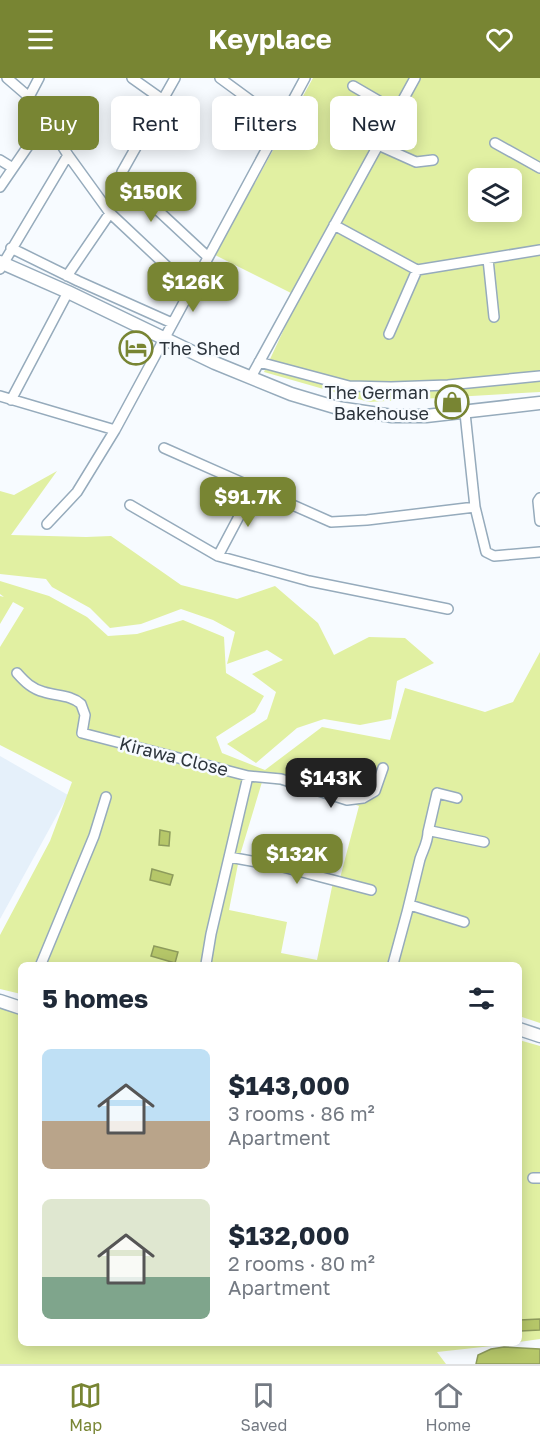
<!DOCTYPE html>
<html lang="en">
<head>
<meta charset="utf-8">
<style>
	:root { --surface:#fff; --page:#f6f6f7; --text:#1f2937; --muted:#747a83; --line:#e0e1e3; --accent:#788533 }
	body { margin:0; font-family:"Golos Text",sans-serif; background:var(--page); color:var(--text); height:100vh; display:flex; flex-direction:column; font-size:22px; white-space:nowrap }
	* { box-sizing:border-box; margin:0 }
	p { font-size:20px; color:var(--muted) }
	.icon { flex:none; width:33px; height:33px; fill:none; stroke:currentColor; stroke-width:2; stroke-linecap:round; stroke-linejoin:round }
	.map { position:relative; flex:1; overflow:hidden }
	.sheet { position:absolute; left:18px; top:884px; width:504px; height:384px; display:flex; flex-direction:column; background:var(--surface); border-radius:9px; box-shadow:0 3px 15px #0003 }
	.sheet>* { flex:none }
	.hud { position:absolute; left:18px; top:18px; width:504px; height:54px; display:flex; gap:12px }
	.fabs { position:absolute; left:468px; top:90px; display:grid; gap:12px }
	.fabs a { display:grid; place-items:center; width:54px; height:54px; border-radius:9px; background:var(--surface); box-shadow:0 3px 15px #0003; font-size:30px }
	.price { position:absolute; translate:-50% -51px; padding:0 14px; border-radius:12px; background:var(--accent); color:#fff; font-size:20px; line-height:39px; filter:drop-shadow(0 2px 3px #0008) }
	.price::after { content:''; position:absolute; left:50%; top:36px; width:18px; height:14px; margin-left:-9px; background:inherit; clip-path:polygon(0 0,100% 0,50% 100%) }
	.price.active { background:#222; color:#fff }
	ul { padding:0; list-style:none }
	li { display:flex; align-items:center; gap:18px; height:150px; padding:0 24px }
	li span { display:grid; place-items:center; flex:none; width:168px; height:120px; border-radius:9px; color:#555 }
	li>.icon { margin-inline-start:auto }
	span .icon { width:72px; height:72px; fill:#fffc; stroke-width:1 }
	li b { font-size:26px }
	h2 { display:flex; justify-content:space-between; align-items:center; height:72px; padding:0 24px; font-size:26px }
	.chip { padding:0 21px; border-radius:9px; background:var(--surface); box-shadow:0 3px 15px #0003; font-size:21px; line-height:54px }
	.chip.active { background:var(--accent); color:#fff }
	header { display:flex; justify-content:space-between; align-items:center; height:78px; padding:0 24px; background:var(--accent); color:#fff; font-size:27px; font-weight:700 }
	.tab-bar { display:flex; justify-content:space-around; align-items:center; height:84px; border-top:2px solid var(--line); background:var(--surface); font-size:16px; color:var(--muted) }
	.tab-bar a { display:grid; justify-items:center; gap:3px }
	.tab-bar .active { color:var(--accent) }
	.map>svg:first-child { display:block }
	.built { fill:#e5f0fa }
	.green { fill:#e1f0a2; fill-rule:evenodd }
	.water { fill:#b6c769; stroke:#8d9b5c; stroke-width:1.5 }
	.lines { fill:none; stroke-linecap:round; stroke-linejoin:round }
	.street-casing { stroke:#96abbc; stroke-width:12 }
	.secondary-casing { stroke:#96abbc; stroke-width:15 }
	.street { stroke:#fff; stroke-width:9 }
	.secondary { stroke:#fff; stroke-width:12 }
	.labels { text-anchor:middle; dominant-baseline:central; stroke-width:5; stroke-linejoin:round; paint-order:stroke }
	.poi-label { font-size:18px; fill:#2c343c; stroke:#f7fbff; text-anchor:start }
	.street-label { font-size:18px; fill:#2c343c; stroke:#f7fbff }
</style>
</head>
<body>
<header><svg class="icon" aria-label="menu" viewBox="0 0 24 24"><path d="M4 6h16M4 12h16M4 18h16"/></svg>Keyplace<svg class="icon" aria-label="heart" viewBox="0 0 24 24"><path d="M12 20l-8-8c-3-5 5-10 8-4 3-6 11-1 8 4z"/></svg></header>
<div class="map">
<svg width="540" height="1286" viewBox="0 0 540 1286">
	<rect width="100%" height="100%" fill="#f7fbff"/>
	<!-- built -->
	<path class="built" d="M0,678L68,717L0,841Z"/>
	<!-- green -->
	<path class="green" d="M313,0H540V314L369,324L264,294L299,219L215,177ZM478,100H512V134H478Z
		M57,393L11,457L86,459L111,458L181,507L237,521L275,508L318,545L334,577L369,559L405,560L434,585L397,603L391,641L360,647L324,641L297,650L256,685L227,666L267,641L276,614L252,596L283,582L267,572L227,586L235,554L213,542L181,531L141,546L110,550L90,530L52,509L46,501L0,496V413L14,417Z
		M0,503L49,518L87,539L108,558L137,556L183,542L224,559L226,595L264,618L255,634L216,659L222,675L265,692L322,649L390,662L405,610L485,634L513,624L540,574V945L519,938V886H342L271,884L264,886H21V916L0,911V857L50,763L72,704L0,667V569L24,530L13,524L0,546V518L4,519L0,516ZM262,704L311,712L359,728L340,800L240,777ZM238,786L333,804L317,882L281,875L287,844L229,832Z
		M0,928L21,935V1264L518,1265L437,1274L446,1286H0Z
		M519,962L540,968V1261L519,1264Z"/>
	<!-- water -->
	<path class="water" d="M160,752L170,754L169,768L159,767Z
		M152,791L173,797L170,807L150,802Z
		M154,868L178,874L175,885L151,878Z
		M540,1241V1252L521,1253L520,1242Z
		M504,1269L540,1271V1286H476L478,1277L491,1271Z"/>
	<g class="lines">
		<!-- street casing -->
		<g class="street-casing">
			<path id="street" d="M7,0L29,19L40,33L68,77L110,135L191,211
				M132,0L163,22
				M175,0L122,94L121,98L208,179
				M220,0L280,44
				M353,8L396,33
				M29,19L39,0
				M495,65L540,90
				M378,67L416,84L433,82
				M0,82L13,90
				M0,109L46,42
				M334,147L417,192L540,172
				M11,170L78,203L172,245
				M488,181L494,239
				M0,191L68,77
				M67,198L110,135
				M389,256L417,192
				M259,284L349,308L391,309L448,307L540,298
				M251,299L415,0
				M0,318L115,352
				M11,322L68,214
				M465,335L475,429L486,474L494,478L540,474
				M164,370L331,444L367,442L475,429
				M540,420L538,423L540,443
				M130,427L218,478L309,503L448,531
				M47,446L77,414L115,352L305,0
				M218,478L254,410
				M17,595C25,604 32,611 44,614C57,618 71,617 81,626L85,637L82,655L248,698L211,856L206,886
				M248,698L281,701L347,722L363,720L375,713L383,690
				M428,754L437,715L457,720
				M229,779L279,788L371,812
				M410,827L464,844
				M41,886L94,758L106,719
				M393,886C403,851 412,816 420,781C423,772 428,764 428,754L431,753L484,764
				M533,1100H540"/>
		</g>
		<!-- secondary casing -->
		<g class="secondary-casing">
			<path id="secondary" d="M0,184L68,214L215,285L291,316L338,330L392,338H426L540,325
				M0,923L21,930
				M519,951L540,958"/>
		</g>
		<!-- street -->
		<use href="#street" class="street"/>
		<!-- secondary -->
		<use href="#secondary" class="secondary"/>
	</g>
	<!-- icons -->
	<defs>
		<g id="hotel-ring" transform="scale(1.725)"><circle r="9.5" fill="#f7fbff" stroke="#788533" stroke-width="1.5"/><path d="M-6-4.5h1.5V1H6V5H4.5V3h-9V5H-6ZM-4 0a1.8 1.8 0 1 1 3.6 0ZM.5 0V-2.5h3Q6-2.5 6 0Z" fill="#788533"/></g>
		<g id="shop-ring" transform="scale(1.725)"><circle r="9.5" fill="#f7fbff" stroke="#788533" stroke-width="1.5"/><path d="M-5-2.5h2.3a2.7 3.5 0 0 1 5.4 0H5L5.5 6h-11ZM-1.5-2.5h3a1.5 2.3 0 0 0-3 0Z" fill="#788533"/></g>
	</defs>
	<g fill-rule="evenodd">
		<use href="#hotel-ring" x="136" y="270"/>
		<use href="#shop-ring" x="452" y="324"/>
	</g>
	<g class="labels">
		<!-- poi labels -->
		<g class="poi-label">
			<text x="159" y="270">The Shed</text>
			<text x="429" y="314" text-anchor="end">The German<tspan x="429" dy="21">Bakehouse</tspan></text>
		</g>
		<!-- street labels -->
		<g class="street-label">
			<text transform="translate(174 678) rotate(14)">Kirawa Close</text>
		</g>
	</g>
</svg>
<div class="fabs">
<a><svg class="icon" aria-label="layers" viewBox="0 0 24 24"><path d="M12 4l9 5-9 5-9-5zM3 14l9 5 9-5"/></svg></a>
</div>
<b class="price" style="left:151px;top:145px">$150K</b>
<b class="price" style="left:193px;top:235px">$126K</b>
<b class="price" style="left:248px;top:450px">$91.7K</b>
<b class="price active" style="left:331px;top:731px">$143K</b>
<b class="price" style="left:297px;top:807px">$132K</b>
<div class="hud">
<a class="chip active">Buy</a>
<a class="chip">Rent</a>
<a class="chip">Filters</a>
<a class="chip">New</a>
</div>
<section class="sheet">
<h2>5 homes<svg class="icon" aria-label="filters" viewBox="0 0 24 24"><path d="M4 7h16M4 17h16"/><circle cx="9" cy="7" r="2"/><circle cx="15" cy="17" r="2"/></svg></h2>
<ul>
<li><span style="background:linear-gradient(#bfe0f5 60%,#b9a48a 0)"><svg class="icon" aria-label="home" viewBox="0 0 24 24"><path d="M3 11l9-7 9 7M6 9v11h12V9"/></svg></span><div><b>$143,000</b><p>3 rooms · 86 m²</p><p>Apartment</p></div></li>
<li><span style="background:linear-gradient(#dfe7d0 65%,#7fa58c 0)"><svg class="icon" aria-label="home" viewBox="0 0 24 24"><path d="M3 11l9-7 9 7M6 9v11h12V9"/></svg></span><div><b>$132,000</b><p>2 rooms · 80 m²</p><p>Apartment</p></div></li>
</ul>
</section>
</div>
<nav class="tab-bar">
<a class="active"><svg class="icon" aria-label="map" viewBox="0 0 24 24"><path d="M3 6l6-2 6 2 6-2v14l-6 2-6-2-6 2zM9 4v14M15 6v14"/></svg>Map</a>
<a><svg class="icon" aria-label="saved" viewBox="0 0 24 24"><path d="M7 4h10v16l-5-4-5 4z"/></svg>Saved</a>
<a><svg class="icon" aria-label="home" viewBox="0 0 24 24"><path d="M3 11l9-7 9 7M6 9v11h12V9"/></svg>Home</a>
</nav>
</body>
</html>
